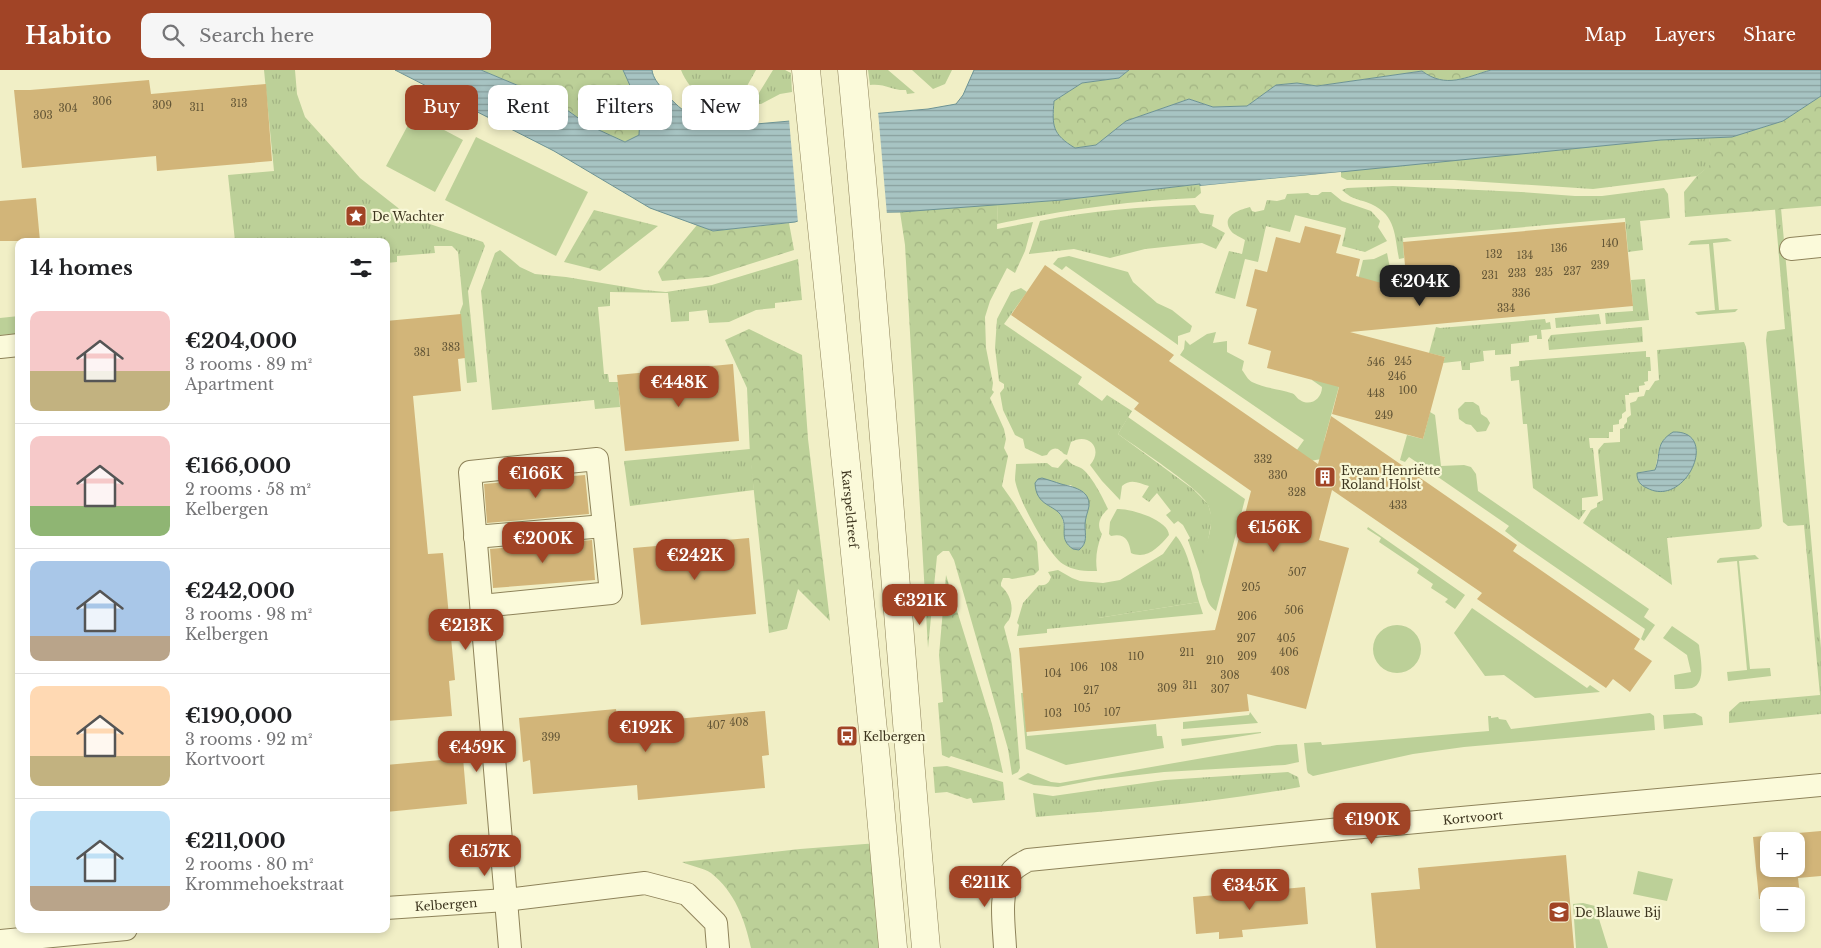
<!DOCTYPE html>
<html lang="en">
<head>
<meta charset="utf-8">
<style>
	:root { --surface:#fff; --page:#f6f6f6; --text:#202124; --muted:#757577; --line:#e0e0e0; --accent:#a14426 }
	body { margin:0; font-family:"Libre Baskerville",serif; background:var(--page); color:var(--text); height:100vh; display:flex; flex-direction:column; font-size:19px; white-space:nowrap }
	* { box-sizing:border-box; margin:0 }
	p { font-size:16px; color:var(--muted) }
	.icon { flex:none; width:28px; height:28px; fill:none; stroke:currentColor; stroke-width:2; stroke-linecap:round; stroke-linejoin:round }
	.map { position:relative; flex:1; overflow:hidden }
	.panel { position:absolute; left:15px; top:168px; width:375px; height:695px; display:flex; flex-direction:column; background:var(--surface); border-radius:10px; box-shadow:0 2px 8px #0003 }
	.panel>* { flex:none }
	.guide { position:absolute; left:405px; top:15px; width:475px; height:45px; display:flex; gap:10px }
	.tools { position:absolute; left:1760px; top:762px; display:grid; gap:10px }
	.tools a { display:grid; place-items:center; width:45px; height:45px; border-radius:10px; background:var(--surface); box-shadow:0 2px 8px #0003; font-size:25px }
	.price { position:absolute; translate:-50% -42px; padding:0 11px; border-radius:10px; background:var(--accent); color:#fff; font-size:16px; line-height:32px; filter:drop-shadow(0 1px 2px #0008) }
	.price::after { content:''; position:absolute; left:50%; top:30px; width:15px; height:11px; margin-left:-8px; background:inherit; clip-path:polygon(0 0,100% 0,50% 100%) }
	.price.active { background:#222; color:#fff }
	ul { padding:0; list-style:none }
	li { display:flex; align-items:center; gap:15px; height:125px; padding:0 15px }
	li+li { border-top:1px solid var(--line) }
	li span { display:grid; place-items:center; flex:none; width:140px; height:100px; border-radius:10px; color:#555 }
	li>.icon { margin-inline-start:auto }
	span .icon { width:60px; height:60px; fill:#fffc; stroke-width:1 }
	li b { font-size:21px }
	h2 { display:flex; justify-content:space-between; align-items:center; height:60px; padding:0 15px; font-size:21px }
	.tag { padding:0 18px; border-radius:10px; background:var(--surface); box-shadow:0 2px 8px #0003; font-size:18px; line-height:45px }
	.tag.active { background:var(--accent); color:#fff }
	header { display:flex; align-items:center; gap:30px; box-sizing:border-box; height:70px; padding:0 25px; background:var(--accent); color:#fff }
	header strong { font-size:24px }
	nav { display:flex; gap:28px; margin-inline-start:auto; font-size:18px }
	.search { width:350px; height:45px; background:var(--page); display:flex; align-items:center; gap:12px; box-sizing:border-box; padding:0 18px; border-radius:10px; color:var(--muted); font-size:19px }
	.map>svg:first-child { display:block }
	.grass { fill:url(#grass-tufts); fill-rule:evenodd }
	.forest { fill:url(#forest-crowns) }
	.green { fill:#bcd098 }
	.water { fill:url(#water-rules); stroke:#6d9394 }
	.pier { fill:#f1efc6 }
	.building { fill:#d2b579; fill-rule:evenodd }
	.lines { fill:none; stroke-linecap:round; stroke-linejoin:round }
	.minor-casing { stroke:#8e835a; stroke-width:24 }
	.tertiary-casing { stroke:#8e835a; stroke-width:29 }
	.minor { stroke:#fbfada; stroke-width:22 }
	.tertiary { stroke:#fbfada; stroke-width:28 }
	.labels { text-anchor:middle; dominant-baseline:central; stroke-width:4.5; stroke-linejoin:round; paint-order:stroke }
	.number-label { font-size:10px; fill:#625536 }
	.poi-label { font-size:12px; fill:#3d351f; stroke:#f8f7d6; text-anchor:start }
	.street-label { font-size:12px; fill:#3d351f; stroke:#f8f7d6 }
</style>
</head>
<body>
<header>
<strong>Habito</strong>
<div class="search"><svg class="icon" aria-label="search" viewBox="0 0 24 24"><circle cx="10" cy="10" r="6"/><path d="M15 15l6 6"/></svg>Search here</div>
<nav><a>Map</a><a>Layers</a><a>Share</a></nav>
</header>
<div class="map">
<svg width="1821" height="878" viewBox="0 0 1821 878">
	<defs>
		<pattern id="grass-tufts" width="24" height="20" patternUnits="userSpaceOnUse" patternTransform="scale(1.25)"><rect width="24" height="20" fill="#bcd098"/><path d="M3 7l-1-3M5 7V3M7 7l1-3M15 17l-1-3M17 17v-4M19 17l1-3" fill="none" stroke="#a2b383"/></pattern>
		<pattern id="forest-crowns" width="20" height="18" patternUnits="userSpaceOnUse" patternTransform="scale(1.25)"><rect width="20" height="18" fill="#bcd098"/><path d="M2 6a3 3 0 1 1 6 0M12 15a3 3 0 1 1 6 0" fill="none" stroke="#a2b383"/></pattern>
		<pattern id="water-rules" width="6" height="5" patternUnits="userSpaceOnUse" patternTransform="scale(1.25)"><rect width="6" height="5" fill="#a7c4c3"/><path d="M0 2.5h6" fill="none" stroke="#89a09e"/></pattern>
	</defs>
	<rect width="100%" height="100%" fill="#f1efc6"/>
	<!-- grass -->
	<path class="grass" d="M264,0H295L297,24L305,47L360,108L402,141L421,151L483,172L485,176L468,221L477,312L467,313L460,242L463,234L458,182L452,176H434L435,183L397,186V192L386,193V171H235L228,105L274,101Z
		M681,0H756L734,39C710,35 690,23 681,0Z
		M773,0H785L791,3L792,22L780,24L761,34H757V39H749Z
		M868,0H888L915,23L907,24L906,20C893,21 885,13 870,15Z
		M912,0H952L945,14L933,19Z
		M1709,67L1712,94L1697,106L1593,119L1454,110H1347L1341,107V100L1662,70Z
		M1200,114L1201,123L1195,128C1128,131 1063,140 997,154L998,134L1062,130Z
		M1393,116L1521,122L1575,126H1602L1664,118L1668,124L1670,148L1640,151L1643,180L1628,182L1625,148L1403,168L1404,188L1399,189C1394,162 1396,143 1366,132C1354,128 1352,129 1342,120L1347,118Z
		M1322,122H1331L1342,131L1371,141L1380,151L1378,157L1387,171L1365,182L1342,176L1346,158L1295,145L1290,162L1266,156L1258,192L1245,189L1235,229L1215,223L1229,181L1242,184L1245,170C1241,167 1234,165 1231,161C1220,146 1239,140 1250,137L1252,141L1255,142L1264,140L1267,130L1277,131L1285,129L1287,124L1308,123L1311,125H1318Z
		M1195,135L1200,143L1214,145L1212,156L1225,163L1216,179L1202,173L1145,179L1110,188L1074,179L1029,184L1040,151C1091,140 1143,137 1195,135Z
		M1781,138L1821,578V644L1729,653V642L1740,632L1820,625L1804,455L1788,456L1783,452L1766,270L1767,262L1769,261L1785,259L1775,139Z
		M500,180L520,197L535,204L566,207L644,220L666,222L712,215L798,189L802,230L775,233V238L756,240L729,252L709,253L707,240L689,242V251L671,252L668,223L610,222V236L598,237L604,304H608L609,312H618L620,337L595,339L594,330L492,340L481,221L495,183Z
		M1645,209L1649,250L1606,254L1605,243L1633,241L1631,210Z
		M1021,218L1027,222L1004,254L1082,307L1078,314L1102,331L1107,325L1132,341L1118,364L1193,419L1208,434L1212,448L1208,471L1200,505L1188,470L1190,468L1183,455L1178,451L1174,454L1166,445L1171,441L1157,423L1149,432L1142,427L1149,416C1139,413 1131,408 1122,416L1120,430L1102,411L1090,395C1104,379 1089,362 1071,372L1067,385L1064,384C1058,377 1052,376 1047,385L1042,386L1025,378L1023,369L1015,365L1003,340L1000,323L1004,318V314L999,311L995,278L997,249L1011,222Z
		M1599,244L1601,254L1556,258L1555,248Z
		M1545,249L1546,253L1550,252L1551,259L1541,260L1542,269H1537V265L1529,266V272L1511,274V284L1495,285V280L1483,281L1484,291L1470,293V300H1462L1461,291L1443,293L1445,287L1429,283L1436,257L1440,258Z
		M1642,257L1643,272L1549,280L1548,270L1551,265Z
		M1744,272L1746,277L1762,456L1759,459L1667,468L1672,515L1583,453L1591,440L1597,437V433L1603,430L1598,380L1604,373L1620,372V359L1624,358V355L1627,352V348L1631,345L1630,333L1636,331L1638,327L1644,326L1646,320H1649L1655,311L1659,310L1657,280ZM1660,375L1661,422L1641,402L1655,400Z
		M1646,281V287H1650L1651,301H1648V311L1644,312L1645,315L1639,316V322L1629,323V325H1625L1626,341L1622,344V348L1619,350V354L1613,355V362H1609V368H1589L1590,378H1593L1598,426L1582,428V440H1586L1579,450L1533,418L1527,354H1523L1519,310L1511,311L1510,297L1519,296V291Z
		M750,379L754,420L630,436L624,391Z
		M1067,389C1071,395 1075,395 1081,398C1091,404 1103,428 1108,439C1100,446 1096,455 1102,464C1097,476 1095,488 1097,501C1086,501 1073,501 1063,494C1047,483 1018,429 1015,410C1015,405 1016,399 1016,394L1047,393L1052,397L1058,398L1065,390ZM1063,415H1071L1089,436L1085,452V471L1064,457L1062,447L1057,441Z
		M1176,466C1189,480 1194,513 1199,532L1098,548V554L1047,559V563L1017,566L1019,555L1017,553L1023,533L1039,515C1046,516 1049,513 1051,507L1048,502L1058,500L1072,508L1080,511L1103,513L1120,510L1163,484Z
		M1288,702L1298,707L1300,717C1212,733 1124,740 1036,747L1033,723L1053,726L1165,710Z"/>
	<!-- forest -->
	<path class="forest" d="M481,0H623L632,20L640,46L639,65L625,72L588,55L560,35L531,21Z
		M1129,0H1491C1465,7 1446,19 1422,1L1317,16L1297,13L1276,15L1247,36L1213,37L1189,29L1126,51L1096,75L1075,78C1052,64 1052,56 1054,31L1082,13L1119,8Z
		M1821,26V136L1685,147L1684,122L1697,106L1711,94L1709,67H1732L1783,51Z
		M998,134L997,159L1033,152L1025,181L1015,203L1007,198L990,231L985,247L986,278L993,313L992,320L994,322L990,328L1004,359L1006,369L1004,378L1008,386L1002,416L1014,433L1037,472L1039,500L1034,505L1012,509L1009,508H1003L1001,513V516C1010,524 1015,537 1009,550C1007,552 1005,554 1004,557L1011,584L1020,698L1018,702L1012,705L1008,679L954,490L949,481H943L937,486L928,578L905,175L900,142Z
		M594,140L658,156L600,201L564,192Z
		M789,153L794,180L709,207L662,211L658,202L697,155L713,161Z
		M749,259L802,285L808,369L830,551L798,519L787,559L769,563L750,385L747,318L725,270Z
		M946,505L992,654L1003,703L951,686L949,688L942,685L938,633L943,632L939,585Z
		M947,696L1003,712L1005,730L973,733L971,728L967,729L947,722L935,723L933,697Z
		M878,773L888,878H751C745,850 735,822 711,803C704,798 691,796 682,792L800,779Z"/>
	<!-- green -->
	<path class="green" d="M414,44L463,70L435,122L386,96Z
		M476,67L588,122L556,186L445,130Z
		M1727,168L1732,171L1713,173L1719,240L1738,239L1735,242L1698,245L1695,242L1715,240L1709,174L1688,175L1691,171Z
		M1387,183L1392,208L1384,242L1354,226L1363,190L1374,189Z
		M1069,186L1128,202L1133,212L1157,233L1172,240L1192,256L1190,262L1178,266V275L1066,196L1062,200L1053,194L1058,188Z
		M19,246V264L0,265V248Z
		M1216,262L1213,273L1227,271V282L1244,291L1242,300C1245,304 1248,310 1252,312C1264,318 1279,319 1291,323C1296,324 1296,328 1300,330C1310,337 1322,329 1322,317L1312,310L1315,296L1346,291L1324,371L1332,387L1305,392L1294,384L1304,370L1180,285L1184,279L1185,270L1190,275L1207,264Z
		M1465,332H1473L1479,336L1481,344L1487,348L1490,353L1486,361L1477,362L1471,355L1466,354L1459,349L1458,339Z
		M1430,342L1435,345L1441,396L1464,395L1471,397L1476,404L1478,421L1649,539L1644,547L1655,555L1644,571L1641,569L1645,559L1519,472L1505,461L1509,456L1409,387L1405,392L1400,390L1407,365L1423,369Z
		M1128,347L1245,429L1216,541C1209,536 1207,530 1205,522C1203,517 1201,512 1200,507C1197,485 1219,461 1208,435C1201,419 1136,377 1118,364Z
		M1117,439C1130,438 1169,450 1169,465C1159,477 1147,490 1131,483C1129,470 1125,463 1111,466L1109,464L1110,452Z
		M1368,457L1465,525L1455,539L1445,532L1448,529L1431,518L1433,514L1417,503L1419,499L1379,472L1381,468L1367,459Z
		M1755,485L1759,489L1739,491L1750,599L1770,598L1771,606L1728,611L1727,602L1747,600L1737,491L1717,493V491L1720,488Z
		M1199,532L1203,544L1098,554V548Z
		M1472,538L1587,618L1590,615L1600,622L1535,628L1504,605L1485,606L1454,563Z
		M1373 579a24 24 0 1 1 48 0a24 24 0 1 1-48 0Z
		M1672,556L1697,573L1699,575C1700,586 1707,613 1692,618C1687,619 1680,619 1675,619L1674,605L1691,602L1687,585L1663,568Z
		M1021,623H1023L1027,666L1156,654L1157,666H1162L1164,678L1066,695L1026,679Z
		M1250,642L1258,653L1183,659V652L1249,645Z
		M1650,643L1654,646L1655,660L1464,677L1413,684L1313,706L1308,703L1307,700L1304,673L1321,672L1322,675L1489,661L1488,646H1491V648L1498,647L1499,649L1506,650L1511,659Z
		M1695,643L1702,647L1703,655L1664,659L1663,645Z
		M1261,662V663L1182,676L1181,669Z
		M1297,674L1299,692L1285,695L1164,702L1095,710L1058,717L1034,715L1018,709L1028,703L1051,712L1060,713L1277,675Z
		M1638,801L1673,809L1667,831L1633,824Z
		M1583,833L1595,836L1608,878H1576L1573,834Z"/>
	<!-- water -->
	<path class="water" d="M395,0H481L531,21L560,35L588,55L625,72L639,65L640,46L632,20L623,0H652C653,8 658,13 663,20C685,47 700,52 733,56L928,39L956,34L963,25L974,0H1129L1119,8L1082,13L1054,31C1052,56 1052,64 1075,78L1096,75L1126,51L1189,29L1213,37L1247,36L1276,15L1297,13L1317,16L1422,1C1446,19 1466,7 1491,0H1821V26L1783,51L1732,67L1661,70L1200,116V114L1062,130L900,142L820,143L795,152L713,161L650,138L554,81Z
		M1673,362C1721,360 1686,439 1647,418C1640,415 1637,411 1637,403L1655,400C1662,383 1654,374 1673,362Z
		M1042,408C1049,410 1055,412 1061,414C1072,417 1090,419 1089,436C1088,442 1085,448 1085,455C1085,465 1088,473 1079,480L1073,479C1058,469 1068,459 1062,447C1055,434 1036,437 1035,413L1038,409Z"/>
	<!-- pier -->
	<path class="pier" d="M878,41L887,145L820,146L798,153L789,49Z
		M1341,102V104L1201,118L1200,116Z"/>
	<!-- building -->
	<path class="building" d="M149,10L151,24L266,14L272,91L157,101L156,86L22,98L14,20H30Z
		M36,128L40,171H0V131Z
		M1625,152L1633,236L1350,262L1445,287L1423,369L1332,344L1339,317L1267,298L1271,281L1248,274L1257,239L1246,236L1255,199L1267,202L1276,167L1300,173L1305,156L1341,165L1336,183L1360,189L1356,206L1407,220L1403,172Z
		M1045,195L1174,285L1169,291L1318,394L1331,346L1517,475L1513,481L1640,569L1634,579L1652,591L1630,622L1613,609L1606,618L1477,529L1482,523L1332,420L1319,470L1349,478L1306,639L1247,624L1249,641L1026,662L1019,578L1215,560L1251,421L1134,339L1139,333L1011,245Z
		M461,244L465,288L458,289L461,321L413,326L428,484L443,483L455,610L449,611L452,646L386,651V251Z
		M733,294L739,371L625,381L617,305Z
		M585,405L589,444L487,453L484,414Z
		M749,468L756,544L641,555L633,478Z
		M592,470L595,510L493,518L490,479Z
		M616,639L618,653L631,651V653L765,641L769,685L762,686L765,718L638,730L637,715L533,724L530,690L523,692L519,648Z
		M463,688L467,734L386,742V695Z
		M1821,761V806L1798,808L1800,825L1769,826V828L1759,829L1753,767ZM1769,771H1796V799H1769Z
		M1566,785L1574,878H1376L1371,823L1420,819L1418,798Z
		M1305,817L1308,854L1242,860L1243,867L1219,869V862L1196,864L1193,827Z"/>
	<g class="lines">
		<!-- minor casing -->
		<g class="minor-casing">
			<g id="minor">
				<path d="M1791,179L1821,176"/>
				<path d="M0,277L19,275"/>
				<path d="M475,467L604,456"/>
				<path d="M482,536L611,523L597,389L470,402L510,878"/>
				<path id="s1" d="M386,838L506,830L645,813L687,824L716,853L718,878"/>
				<path d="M0,871L126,859"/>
				<path id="s2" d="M1005,878C1004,855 999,826 1010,804C1014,797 1021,794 1028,790L1341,759L1821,715"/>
			</g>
		</g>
		<!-- tertiary casing -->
		<g class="tertiary-casing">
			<g id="tertiary">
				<path id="s3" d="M806,0L876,690L893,878"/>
				<path d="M852,0C880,292 900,585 926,878"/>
			</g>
		</g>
		<!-- minor -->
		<use href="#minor" class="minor"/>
		<!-- tertiary -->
		<use href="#tertiary" class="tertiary"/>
	</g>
	<!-- icons -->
	<defs>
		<g id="sight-square" transform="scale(1.125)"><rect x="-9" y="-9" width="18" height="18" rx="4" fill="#a14426" stroke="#f8f7d6"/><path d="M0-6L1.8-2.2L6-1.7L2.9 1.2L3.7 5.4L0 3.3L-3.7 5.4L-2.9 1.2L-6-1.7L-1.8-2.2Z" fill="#fff"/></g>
		<g id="building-square" transform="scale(1.125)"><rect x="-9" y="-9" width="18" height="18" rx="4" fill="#a14426" stroke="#f8f7d6"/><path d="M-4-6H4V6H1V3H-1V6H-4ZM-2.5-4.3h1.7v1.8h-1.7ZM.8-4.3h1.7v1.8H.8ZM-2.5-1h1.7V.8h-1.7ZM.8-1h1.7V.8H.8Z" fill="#fff"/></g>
		<g id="bus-square" transform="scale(1.125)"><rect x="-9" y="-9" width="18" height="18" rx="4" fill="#a14426" stroke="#f8f7d6"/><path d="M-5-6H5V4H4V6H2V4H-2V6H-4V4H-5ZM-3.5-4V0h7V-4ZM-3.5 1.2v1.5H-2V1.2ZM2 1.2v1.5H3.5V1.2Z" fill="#fff"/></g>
		<g id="school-square" transform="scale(1.125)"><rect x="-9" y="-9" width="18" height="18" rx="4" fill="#a14426" stroke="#f8f7d6"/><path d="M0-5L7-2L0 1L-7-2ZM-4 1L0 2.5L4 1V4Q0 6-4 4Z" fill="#fff"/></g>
	</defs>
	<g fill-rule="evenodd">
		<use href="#sight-square" x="356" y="146"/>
		<use href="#building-square" x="1325" y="407"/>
		<use href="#bus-square" x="847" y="666"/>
		<use href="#school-square" x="1559" y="842"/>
	</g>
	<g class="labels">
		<!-- number labels -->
		<g class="number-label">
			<text x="102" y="31">306</text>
			<text x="239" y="33">313</text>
			<text x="162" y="35">309</text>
			<text x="197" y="37">311</text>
			<text x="68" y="38">304</text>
			<text x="43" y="45">303</text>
			<text x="1610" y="173">140</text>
			<text x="1559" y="178">136</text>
			<text x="1494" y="184">132</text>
			<text x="1525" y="185">134</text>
			<text x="1600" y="195">239</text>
			<text x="1572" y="201">237</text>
			<text x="1544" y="202">235</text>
			<text x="1517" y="203">233</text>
			<text x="1490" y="205">231</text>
			<text x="1521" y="223">336</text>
			<text x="1506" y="238">334</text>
			<text x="451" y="277">383</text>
			<text x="422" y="282">381</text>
			<text x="1403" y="291">245</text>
			<text x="1376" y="292">546</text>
			<text x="1397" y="306">246</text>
			<text x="1408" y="320">100</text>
			<text x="1376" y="323">448</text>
			<text x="1384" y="345">249</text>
			<text x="1263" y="389">332</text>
			<text x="1278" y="405">330</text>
			<text x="1297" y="422">328</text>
			<text x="1398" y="435">433</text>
			<text x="1297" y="502">507</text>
			<text x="1251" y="517">205</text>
			<text x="1294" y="540">506</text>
			<text x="1247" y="546">206</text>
			<text x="1246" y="568">207</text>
			<text x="1286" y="568">405</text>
			<text x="1187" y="582">211</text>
			<text x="1289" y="582">406</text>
			<text x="1136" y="586">110</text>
			<text x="1247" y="586">209</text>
			<text x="1215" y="590">210</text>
			<text x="1079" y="597">106</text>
			<text x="1109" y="597">108</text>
			<text x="1280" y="601">408</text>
			<text x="1053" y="603">104</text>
			<text x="1230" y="605">308</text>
			<text x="1190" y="615">311</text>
			<text x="1167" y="618">309</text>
			<text x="1220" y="619">307</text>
			<text x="1091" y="620">217</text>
			<text x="1082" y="638">105</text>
			<text x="1112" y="642">107</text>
			<text x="1053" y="643">103</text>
			<text x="739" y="652">408</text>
			<text x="716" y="655">407</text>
			<text x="551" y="667">399</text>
		</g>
		<!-- poi labels -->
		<g class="poi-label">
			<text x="372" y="146">De Wachter</text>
			<text x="1341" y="400">Evean Henriëtte<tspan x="1341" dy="14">Roland Holst</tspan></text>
			<text x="863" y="666">Kelbergen</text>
			<text x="1575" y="842">De Blauwe Bij</text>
		</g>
		<!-- street labels -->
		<g class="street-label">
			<text stroke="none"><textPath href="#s3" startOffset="441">Karspeldreef</textPath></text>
			<text stroke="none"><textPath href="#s2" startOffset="545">Kortvoort</textPath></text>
			<text stroke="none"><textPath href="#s1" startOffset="60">Kelbergen</textPath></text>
		</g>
	</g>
</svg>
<div class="tools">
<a>+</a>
<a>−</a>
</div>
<b class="price active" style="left:1420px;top:237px">€204K</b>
<b class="price" style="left:679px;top:338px">€448K</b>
<b class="price" style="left:536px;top:429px">€166K</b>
<b class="price" style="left:1274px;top:483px">€156K</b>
<b class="price" style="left:543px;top:494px">€200K</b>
<b class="price" style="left:695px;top:511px">€242K</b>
<b class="price" style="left:920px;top:556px">€321K</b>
<b class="price" style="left:466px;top:581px">€213K</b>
<b class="price" style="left:646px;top:683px">€192K</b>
<b class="price" style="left:477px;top:703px">€459K</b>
<b class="price" style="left:1372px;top:775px">€190K</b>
<b class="price" style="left:485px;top:807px">€157K</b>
<b class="price" style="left:985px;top:838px">€211K</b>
<b class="price" style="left:1250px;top:841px">€345K</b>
<div class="guide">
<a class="tag active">Buy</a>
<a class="tag">Rent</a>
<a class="tag">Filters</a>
<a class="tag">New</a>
</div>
<section class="panel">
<h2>14 homes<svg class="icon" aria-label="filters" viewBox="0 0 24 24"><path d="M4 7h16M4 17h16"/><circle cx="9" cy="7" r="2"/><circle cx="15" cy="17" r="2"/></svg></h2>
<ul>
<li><span style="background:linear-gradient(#f6c9c9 60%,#c2b280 0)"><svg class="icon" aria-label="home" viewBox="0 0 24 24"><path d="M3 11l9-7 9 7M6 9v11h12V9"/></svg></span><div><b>€204,000</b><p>3 rooms · 89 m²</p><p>Apartment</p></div></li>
<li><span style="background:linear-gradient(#f6c9c9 70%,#8fb573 0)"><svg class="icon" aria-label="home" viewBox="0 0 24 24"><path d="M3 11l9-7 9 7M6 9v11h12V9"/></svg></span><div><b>€166,000</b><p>2 rooms · 58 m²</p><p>Kelbergen</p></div></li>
<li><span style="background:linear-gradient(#a9c7e8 75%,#b9a48a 0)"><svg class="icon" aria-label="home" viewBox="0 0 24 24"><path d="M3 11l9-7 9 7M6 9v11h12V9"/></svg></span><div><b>€242,000</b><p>3 rooms · 98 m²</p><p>Kelbergen</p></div></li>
<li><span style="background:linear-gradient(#ffd9b3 70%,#c2b280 0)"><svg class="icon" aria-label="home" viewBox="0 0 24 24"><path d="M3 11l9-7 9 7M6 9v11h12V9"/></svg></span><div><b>€190,000</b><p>3 rooms · 92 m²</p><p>Kortvoort</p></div></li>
<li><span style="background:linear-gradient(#bfe0f5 75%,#b9a48a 0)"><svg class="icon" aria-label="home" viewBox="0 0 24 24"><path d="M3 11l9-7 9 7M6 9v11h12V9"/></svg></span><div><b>€211,000</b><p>2 rooms · 80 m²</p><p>Krommehoekstraat</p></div></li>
</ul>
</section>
</div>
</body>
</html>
